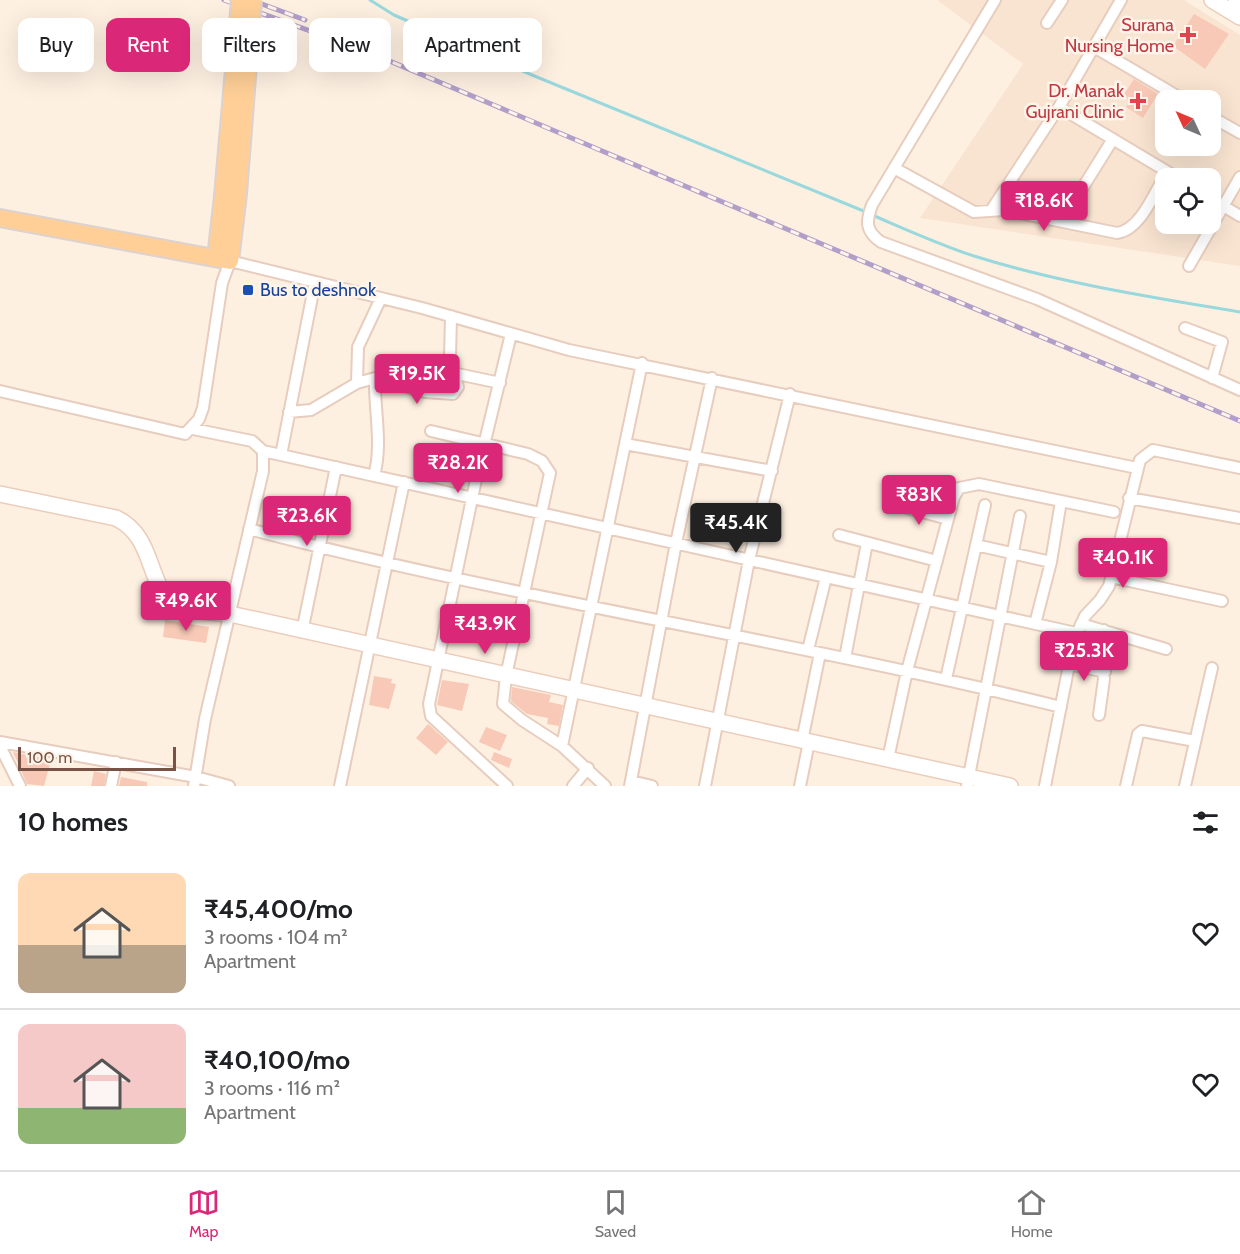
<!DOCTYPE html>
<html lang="en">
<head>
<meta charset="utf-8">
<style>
	:root { --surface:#fff; --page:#f6f6f6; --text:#202124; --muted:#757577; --line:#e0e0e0; --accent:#db2777 }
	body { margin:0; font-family:Cabin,sans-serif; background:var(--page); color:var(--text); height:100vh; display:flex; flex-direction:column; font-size:22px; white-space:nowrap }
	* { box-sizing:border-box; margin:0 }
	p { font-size:20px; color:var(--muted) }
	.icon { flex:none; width:33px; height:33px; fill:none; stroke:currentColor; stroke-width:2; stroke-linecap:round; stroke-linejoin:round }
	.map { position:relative; height:786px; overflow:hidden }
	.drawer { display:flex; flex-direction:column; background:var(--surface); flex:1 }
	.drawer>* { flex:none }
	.guide { position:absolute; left:18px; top:18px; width:600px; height:54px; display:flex; gap:12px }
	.needle { width:39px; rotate:314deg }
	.buttons { position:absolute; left:1155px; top:90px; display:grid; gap:12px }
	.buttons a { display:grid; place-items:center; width:66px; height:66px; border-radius:12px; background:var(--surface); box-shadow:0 6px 24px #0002; font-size:30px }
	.scale { position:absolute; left:18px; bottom:15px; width:158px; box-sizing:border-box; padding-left:6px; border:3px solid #785345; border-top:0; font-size:16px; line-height:21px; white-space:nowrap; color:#785345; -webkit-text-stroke:4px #fff4e9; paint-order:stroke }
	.price { position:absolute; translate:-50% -51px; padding:0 14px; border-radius:6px; background:var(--accent); color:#fff; font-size:20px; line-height:39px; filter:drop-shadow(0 2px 3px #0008) }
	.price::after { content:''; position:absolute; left:50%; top:36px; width:18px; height:14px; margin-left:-9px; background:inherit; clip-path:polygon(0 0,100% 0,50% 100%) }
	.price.on { background:#222; color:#fff }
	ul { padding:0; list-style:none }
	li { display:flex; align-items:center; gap:18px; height:150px; padding:0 18px }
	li+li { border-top:2px solid var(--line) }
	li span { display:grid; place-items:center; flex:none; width:168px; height:120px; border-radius:12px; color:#555 }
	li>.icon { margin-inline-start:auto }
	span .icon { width:72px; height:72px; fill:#fffc; stroke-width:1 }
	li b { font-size:26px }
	h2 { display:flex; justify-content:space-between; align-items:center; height:72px; padding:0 18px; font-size:26px }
	.tag { padding:0 21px; border-radius:12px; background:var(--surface); box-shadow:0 6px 24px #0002; font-size:21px; line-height:54px }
	.tag.on { background:var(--accent); color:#fff }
	.menu { display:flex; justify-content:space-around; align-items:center; height:84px; border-top:2px solid var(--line); background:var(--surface); font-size:16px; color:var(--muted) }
	.menu a { display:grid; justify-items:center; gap:3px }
	.menu .on { color:var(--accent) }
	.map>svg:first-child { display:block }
	.residential { fill:#f9e4d1; fill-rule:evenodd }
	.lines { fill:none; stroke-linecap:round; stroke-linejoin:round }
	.stream { stroke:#99d8dd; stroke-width:3 }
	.building { fill:#f7c9b6 }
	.street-casing { stroke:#e6cdbe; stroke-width:14 }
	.secondary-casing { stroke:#ebcdbb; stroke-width:18 }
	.primary-casing { stroke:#dcd2cf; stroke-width:20 }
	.street { stroke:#fff; stroke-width:10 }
	.secondary { stroke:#fff; stroke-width:15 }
	.primary { stroke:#ffcf97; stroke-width:16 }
	.rail-casing { stroke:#b19fc9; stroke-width:5 }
	.rail { stroke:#fff4e9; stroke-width:3; stroke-dasharray:9; stroke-linecap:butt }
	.primary-bridge-casing { stroke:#dcd2cf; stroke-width:20; stroke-linecap:butt }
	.primary-bridge { stroke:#ffcf97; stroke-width:16 }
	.health-dot { fill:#e0444e; stroke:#fff4e9; stroke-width:2 }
	.transit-dot { fill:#1a4fb4; stroke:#fff4e9; stroke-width:2 }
	.labels { text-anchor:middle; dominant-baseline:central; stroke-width:5; stroke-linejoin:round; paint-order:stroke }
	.health-label { font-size:18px; fill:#be3a42; stroke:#fff4e9; text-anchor:end }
	.transit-label { font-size:18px; fill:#164399; stroke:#fff4e9; text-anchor:start }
</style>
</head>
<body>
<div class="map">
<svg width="1240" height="786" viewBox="0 0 1240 786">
	<rect width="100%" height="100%" fill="#fef0e1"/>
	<!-- residential -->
	<path class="residential" d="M937,0H1184L1240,35V266L920,218L1023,64ZM1166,100H1210V146H1166ZM1166,178H1210V224H1166Z"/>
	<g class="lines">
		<!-- stream -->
		<path class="stream" d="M370,0L394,15L532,75L866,212
			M872,215C905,229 940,245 974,256C1060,283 1151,297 1240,312"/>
	</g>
	<!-- building -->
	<path class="building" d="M1194,14L1229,34L1205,69L1173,46Z
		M1134,79L1158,94L1143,118L1126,107L1131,100L1123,96Z
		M1212,126L1222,131L1210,147V128Z
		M165,620L209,627L206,643L163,637Z
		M374,676L392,679L391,683L396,684L389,709L369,705Z
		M442,680L469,684L462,711L437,705Z
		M512,687L551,695L549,702L563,705L559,726L547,724L548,718L527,714L511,701Z
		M428,724L448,742L436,755L416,738Z
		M486,727L507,735L500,751L479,742Z
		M13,752L51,760L44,786L27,784Z
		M494,752L512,759L509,768L491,760Z
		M94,771L106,774L104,786H91Z
		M121,777L147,782V786H119Z"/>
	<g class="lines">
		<!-- street casing -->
		<g class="street-casing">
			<path id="street" d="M995,0L872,205C866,221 865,231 881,242L1037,299L1240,390
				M1047,23L1062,0
				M1094,47L1184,100
				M1059,107L1178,178
				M1210,116L1240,133
				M894,168L974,212L1004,210L1117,233C1141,230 1155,191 1167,172
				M1210,198L1240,216
				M992,209L1059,107L1121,0
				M1062,221L1113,139
				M1189,266L1240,177
				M1185,328L1222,342L1212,378
				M453,373L500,383
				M357,383L358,347L381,298
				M0,391L185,434L199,419L203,408L222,283L230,261L422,308L569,350L1137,468
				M289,412L311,410L357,383L375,378L425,392L453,394L458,387L450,358L451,316
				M193,429L252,441L263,451V471L205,719L194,786
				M431,431L528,454L542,461L550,473L506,676L503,704L522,720L562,746L605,786
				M625,444L772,471
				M263,451L1076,633
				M281,455L315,282
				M374,476C383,443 374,411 375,378
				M1129,498L1240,518
				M896,505L948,519
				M249,529C517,600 792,640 1061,707
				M839,535L937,561
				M976,545L1051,562
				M1111,577L1222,601
				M1035,624L1051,562L1061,501
				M1081,624L1166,649
				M302,632L336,467
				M808,650L826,577
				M845,658L867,543
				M1069,664L1105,672
				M946,679L985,505
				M1099,715L1104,679L1101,651L1104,630
				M802,741L820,653
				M0,742L196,777L229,786
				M0,746L20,786
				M562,746L642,363
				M888,759L907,671L954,497L959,488L979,484L1114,512
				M631,781L652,786
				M111,786L116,762
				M340,786L404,482
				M507,786L431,716L429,704L478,470L511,334
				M573,786L588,768
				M630,786L676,543L712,378
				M705,786L749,560L790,394
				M800,786L809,742
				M967,786L1020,516
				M1045,786L1074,640L1085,616L1100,600L1109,586L1140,460L1153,450L1240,468
				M1126,786L1138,734L1142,731L1195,741
				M1185,786L1212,668"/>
		</g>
		<!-- secondary casing -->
		<g class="secondary-casing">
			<path id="secondary" d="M1212,0L1240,17
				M1236,0L1240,2
				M0,494L116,518C156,537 146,586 175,604C188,612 214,612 230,614L1010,786"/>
		</g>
		<!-- primary casing -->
		<g class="primary-casing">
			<path id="primary" d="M0,218L230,261L238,194
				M216,258L223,196"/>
		</g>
		<!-- street -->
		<use href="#street" class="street"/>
		<!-- secondary -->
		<use href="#secondary" class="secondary"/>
		<!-- primary -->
		<use href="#primary" class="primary"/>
		<!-- rail casing -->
		<g class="rail-casing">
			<path id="rail" d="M224,0L366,51L1240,421
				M251,0L305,20"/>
		</g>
		<!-- rail -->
		<use href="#rail" class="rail"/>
		<!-- primary-bridge casing -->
		<g class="primary-bridge-casing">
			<path id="primary-bridge" d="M238,194L253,0
				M223,196L240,0"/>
		</g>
		<!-- primary-bridge -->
		<use href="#primary-bridge" class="primary-bridge"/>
	</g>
	<!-- markers -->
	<g class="health-dot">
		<path d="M1185 26h6v6h6v6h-6v6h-6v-6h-6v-6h6z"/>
		<path d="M1135 92h6v6h6v6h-6v6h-6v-6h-6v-6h6z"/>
	</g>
	<rect class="transit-dot" x="242" y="284" width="12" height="12" rx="3"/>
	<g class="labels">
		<!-- health labels -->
		<g class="health-label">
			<text x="1174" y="25">Surana<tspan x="1174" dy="21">Nursing Home</tspan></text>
			<text x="1124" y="91">Dr. Manak<tspan x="1124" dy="21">Gujrani Clinic</tspan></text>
		</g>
		<!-- transit labels -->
		<g class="transit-label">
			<text x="260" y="290">Bus to deshnok</text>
		</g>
	</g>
</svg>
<div class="buttons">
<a><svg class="needle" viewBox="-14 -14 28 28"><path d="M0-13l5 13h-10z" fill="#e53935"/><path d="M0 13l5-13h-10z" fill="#757577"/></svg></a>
<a><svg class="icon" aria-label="locate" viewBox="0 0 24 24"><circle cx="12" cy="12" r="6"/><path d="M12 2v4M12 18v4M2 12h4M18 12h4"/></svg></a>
</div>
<div class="scale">100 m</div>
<b class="price" style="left:1044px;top:232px">₹18.6K</b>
<b class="price" style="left:417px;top:405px">₹19.5K</b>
<b class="price" style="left:458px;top:494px">₹28.2K</b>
<b class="price" style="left:919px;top:526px">₹83K</b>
<b class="price" style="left:307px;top:547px">₹23.6K</b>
<b class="price on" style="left:736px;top:554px">₹45.4K</b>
<b class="price" style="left:1123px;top:589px">₹40.1K</b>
<b class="price" style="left:186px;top:632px">₹49.6K</b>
<b class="price" style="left:485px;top:655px">₹43.9K</b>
<b class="price" style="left:1084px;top:682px">₹25.3K</b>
<div class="guide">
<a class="tag">Buy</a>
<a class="tag on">Rent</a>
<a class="tag">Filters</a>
<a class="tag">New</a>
<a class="tag">Apartment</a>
</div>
</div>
<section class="drawer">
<h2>10 homes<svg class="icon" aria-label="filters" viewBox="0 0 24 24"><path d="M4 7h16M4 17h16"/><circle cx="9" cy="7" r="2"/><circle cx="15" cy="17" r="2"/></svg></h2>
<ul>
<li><span style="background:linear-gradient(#ffd9b3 60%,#b9a48a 0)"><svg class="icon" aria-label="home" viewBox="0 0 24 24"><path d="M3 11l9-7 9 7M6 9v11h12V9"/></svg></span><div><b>₹45,400/mo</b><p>3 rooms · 104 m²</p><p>Apartment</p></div><svg class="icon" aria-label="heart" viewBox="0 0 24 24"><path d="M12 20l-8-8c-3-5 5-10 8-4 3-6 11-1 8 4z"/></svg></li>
<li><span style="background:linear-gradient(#f6c9c9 70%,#8fb573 0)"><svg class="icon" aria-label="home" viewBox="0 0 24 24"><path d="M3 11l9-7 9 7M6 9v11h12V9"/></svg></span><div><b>₹40,100/mo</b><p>3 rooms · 116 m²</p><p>Apartment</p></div><svg class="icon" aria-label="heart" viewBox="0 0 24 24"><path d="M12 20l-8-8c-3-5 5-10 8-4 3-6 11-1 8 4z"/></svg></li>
</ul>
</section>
<nav class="menu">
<a class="on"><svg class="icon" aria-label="map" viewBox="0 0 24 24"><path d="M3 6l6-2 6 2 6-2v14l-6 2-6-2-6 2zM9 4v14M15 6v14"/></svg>Map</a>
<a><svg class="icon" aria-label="saved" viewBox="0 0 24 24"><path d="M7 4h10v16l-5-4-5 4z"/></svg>Saved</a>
<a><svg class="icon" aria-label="home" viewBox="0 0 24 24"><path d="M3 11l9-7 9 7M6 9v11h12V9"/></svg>Home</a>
</nav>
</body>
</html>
